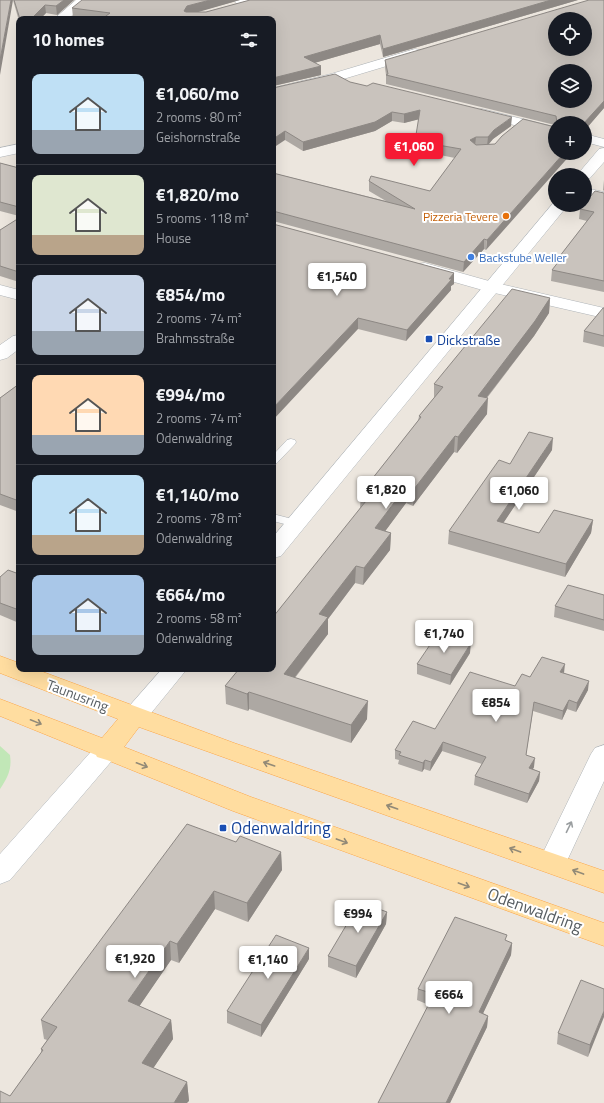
<!DOCTYPE html>
<html lang="en">
<head>
<meta charset="utf-8">
<style>
	:root { --surface:#171b24; --page:#20242c; --text:#f1f3f6; --muted:#9ea1a6; --line:#363941; --accent:#f61a34 }
	body { margin:0; font-family:"Titillium Web",sans-serif; background:var(--page); color:var(--text); height:100vh; display:flex; flex-direction:column; font-size:15px; white-space:nowrap }
	* { box-sizing:border-box; margin:0 }
	p { font-size:13px; color:var(--muted) }
	.icon { flex:none; width:22px; height:22px; fill:none; stroke:currentColor; stroke-width:2; stroke-linecap:round; stroke-linejoin:round }
	.map { position:relative; flex:1; overflow:hidden }
	.details { position:absolute; left:16px; top:16px; width:260px; height:656px; display:flex; flex-direction:column; background:var(--surface); border-radius:8px; box-shadow:0 4px 16px #0002 }
	.details>* { flex:none }
	.buttons { position:absolute; left:548px; top:12px; display:grid; gap:8px }
	.buttons a { display:grid; place-items:center; width:44px; height:44px; border-radius:50%; background:var(--surface); box-shadow:0 4px 16px #0002; font-size:20px }
	.price { position:absolute; translate:-50% -34px; padding:0 9px; border-radius:4px; background:#fff; color:#222; font-size:13px; line-height:26px; filter:drop-shadow(0 1px 2px #0008) }
	.price::after { content:''; position:absolute; left:50%; top:24px; width:12px; height:9px; margin-left:-6px; background:inherit; clip-path:polygon(0 0,100% 0,50% 100%) }
	.price.selected { background:var(--accent); color:#fff }
	ul { padding:0; list-style:none }
	li { display:flex; align-items:center; gap:12px; height:100px; padding:0 16px }
	li+li { border-top:1px solid var(--line) }
	li span { display:grid; place-items:center; flex:none; width:112px; height:80px; border-radius:8px; color:#555 }
	li>.icon { margin-inline-start:auto }
	span .icon { width:48px; height:48px; fill:#fffc; stroke-width:1 }
	li b { font-size:17px }
	h2 { display:flex; justify-content:space-between; align-items:center; height:48px; padding:0 16px; font-size:17px }
	.map>svg:first-child { display:block }
	.green { fill:#c1e7b7 }
	.lines { fill:none; stroke-linecap:round; stroke-linejoin:round }
	.service-casing { stroke:#afb4b8; stroke-width:1 }
	.minor-casing { stroke:#afb4b8; stroke-width:1 }
	.secondary-casing { stroke:#b0b6bb; stroke-width:1 }
	.primary-casing { stroke:#fca647; stroke-width:1 }
	.service { fill:#fff; fill-rule:evenodd }
	.minor { fill:#fff; fill-rule:evenodd }
	.secondary { fill:#fff; fill-rule:evenodd }
	.primary { fill:#ffdda0; fill-rule:evenodd }
	.wall { fill:#ada8a3 }
	.shaded-wall { fill:#8d8884 }
	.building { fill:#c9c3bd; stroke:#8d8884; fill-rule:evenodd }
	.oneway { stroke:#928a77 }
	.oneway2 { stroke:#9a9ea0 }
	.food-dot { fill:#e8710a; stroke:#fff; stroke-width:1.5 }
	.shop-dot { fill:#3f7fe0; stroke:#fff; stroke-width:1.5 }
	.transit-dot { fill:#1a4fb4; stroke:#fff; stroke-width:1.5 }
	.labels { text-anchor:middle; dominant-baseline:central; stroke-width:4; stroke-linejoin:round; paint-order:stroke }
	.far-food-label { font-size:12px; fill:#c56008; stroke:#fff; text-anchor:end }
	.far-shop-label { font-size:12px; fill:#366cbe; stroke:#fff; text-anchor:start }
	.transit-label { font-size:14px; fill:#164399; stroke:#fff; text-anchor:start }
	.street-label { font-size:14px; fill:#575d61; stroke:#fff }
	.near-transit-label { font-size:17px; fill:#164399; stroke:#fff; text-anchor:start }
	.near-street-label { font-size:17px; fill:#575d61; stroke:#fff }
</style>
</head>
<body>
<div class="map">
<svg width="604" height="1103" viewBox="0 0 604 1103">
	<rect width="100%" height="100%" fill="#ece6de"/>
	<!-- green -->
	<path class="green" d="M0,746L10,755C12,769 8,777 0,789Z"/>
	<g class="lines">
		<!-- service casing -->
		<g class="service-casing">
			<path id="service" d="M291,439L295,440L296,442L295,444L277,463L273,464V455L287,440Z
				M273,514L300,521L302,523L300,525L296,527L273,521Z"/>
		</g>
		<!-- minor casing -->
		<g class="minor-casing">
			<path id="minor" d="M76,0H89L68,19H54Z
				M233,0H250L253,3L251,6C245,7 237,5 233,0Z
				M415,49L420,50L422,53L420,56L340,80L273,96V88L331,74Z
				M482,109L555,127V135L477,116L475,113L477,110Z
				M585,134L604,139V147L585,142Z
				M19,144V153L0,157V148Z
				M585,188L604,192V202L585,198Z
				M425,263L496,283L604,308V318L486,291L419,272L417,268L419,264Z
				M0,285L19,290V300L0,295Z
				M19,335V349L7,358L0,360V345L13,336Z
				M604,745V781L566,863L562,870L552,873L542,870L538,863L591,754L595,748Z"/>
		</g>
		<!-- secondary casing -->
		<g class="secondary-casing">
			<path id="secondary" d="M604,148V162L590,178L585,180V175H577L599,149Z
				M555,201V205H568L281,556L273,558V537Z
				M162,669H187L143,723L134,726L125,723L122,717L125,711Z
				M106,742L115,745L119,751L115,757L10,880L0,884V854L97,745Z"/>
		</g>
		<!-- primary casing -->
		<g class="primary-casing">
			<path id="primary" d="M0,656L19,663V669H35L234,743L604,871V893L139,727L124,747L251,797L604,923V946L233,811L107,760L97,757L96,755L0,716V699L102,738L118,719L0,673Z"/>
		</g>
		<!-- service -->
		<use href="#service" class="service"/>
		<!-- minor -->
		<use href="#minor" class="minor"/>
		<!-- secondary -->
		<use href="#secondary" class="secondary"/>
		<!-- primary -->
		<use href="#primary" class="primary"/>
	</g>
	<!-- wall -->
	<path class="wall" d="M13,0H74L57,15L46,13L40,19H19V21Z
		M240,0L196,12H206L250,0H578L383,57L380,44L314,63L321,75L273,86V19H93L73,17L72,8Z
		M385,60L604,108L585,130V123H555V125L386,84V75L385,68Z
		M350,82L511,126L493,139L489,144H495L486,250L484,249L463,272L273,221V173L386,201L369,191V181L430,191L455,158L415,150V141L419,119L404,123L392,121L375,131L303,151L285,140L273,88Z
		M0,163L19,168V216L0,211Z
		M604,180V191L603,190Z
		M604,193V292L551,281L552,270L556,265V261L587,221L579,219L580,209Z
		M19,218V282L0,276V230Z
		M273,224L454,273V284L451,286V290L406,341L358,329Z
		M550,298L549,313L534,336L487,398V414L457,453L454,452L413,506L406,503L385,531L391,533L390,550L363,585L355,583L328,619V634L295,678L367,719L351,743L249,709L248,711L226,704L225,686L273,669L360,508L361,493L418,421L419,416L434,398V384Z
		M604,308V347L583,342L584,331Z
		M19,384V512L0,505V398Z
		M552,450L503,523L539,533L593,520L591,533L565,577L448,544L449,531L510,464Z
		M19,574V623L0,615V577Z
		M604,595V631L554,617L555,606Z
		M470,653L450,685L417,674V664Z
		M564,673L588,690L576,712L567,709L562,720L533,711L526,755L534,767L533,769L540,772L539,781L527,803L474,785L475,776L482,764L442,751L430,771L424,769L422,772L398,764L399,760L395,759V750L515,686L530,677Z
		M236,842L281,852L282,870L248,922L215,909L179,963L171,960L139,1006L171,1020L173,1039L153,1068L187,1082L189,1101L10,1096L41,1053V1049L47,1040L44,1039L41,1020Z
		M387,912L386,924L356,978L328,967V956Z
		M507,941L512,943L511,955L483,1013L488,1016L487,1027L450,1103H378L429,1005L417,1000L418,989Z
		M309,959L261,1037L227,1023V1011Z
		M604,989L588,1057L557,1044L558,1033Z"/>
	<!-- shaded-wall -->
	<path class="shaded-wall" d="M11,0H13L0,75V60Z
		M64,0H74L57,15L56,6Z
		M210,0H240L188,15L184,11L187,6Z
		M551,0H578L383,57V49Z
		M45,5L46,13L40,19H31Z
		M380,35V44L304,66V57Z
		M321,66V75L273,86V78Z
		M604,101V108L585,130V123H584Z
		M420,110V119L404,123V114Z
		M392,112V121L375,131L303,151V142Z
		M512,117L511,126L493,139L487,146L488,137L494,130Z
		M285,131V140L273,148V139Z
		M476,137L475,146L470,140Z
		M564,153H572L486,250L487,240Z
		M484,239V249L463,272L464,262Z
		M454,273V284L451,286V290L406,341L407,330Z
		M550,298L549,313L534,336L476,411L478,396Z
		M358,318V329L273,420V408Z
		M488,398L487,414L457,453L458,437Z
		M455,436L454,452L413,506L414,489Z
		M553,438L552,450L496,534L497,521Z
		M406,487V503L375,545V528Z
		M593,520L591,533L565,577L566,564Z
		M391,533L390,550L363,585L364,568Z
		M356,566L355,583L328,619V634L284,691V674L319,614Z
		M471,643L470,653L450,685L451,675Z
		M565,664L564,673L560,672Z
		M589,681L588,690L576,712L577,703Z
		M249,692V709L248,711L247,694Z
		M569,700L567,709L562,720L563,711Z
		M368,701L367,719L351,743V725Z
		M443,742L442,751L430,771L431,762Z
		M535,758L534,767L528,778L529,768Z
		M425,760L424,769L422,772L423,763Z
		M540,772L539,781L527,803L529,794Z
		M281,852L282,870L248,922L247,903Z
		M214,891L215,909L179,963L177,944Z
		M387,912L386,924L356,978V966Z
		M170,941L171,960L130,1020L128,1001Z
		M512,943L511,955L478,1024L479,1012Z
		M309,948V959L261,1037V1025Z
		M604,1011V1017L588,1057L590,1045Z
		M488,1016L487,1027L450,1103H446Z
		M171,1020L173,1039L144,1082L142,1063Z
		M187,1082L189,1101L187,1103H174Z"/>
	<!-- building -->
	<path class="building" d="M0,0H11L0,60Z
		M14,0H64L56,6L45,5L31,19H20Z
		M82,0H210L187,6L184,11L186,12H206L250,0H551L383,49L380,35L304,57L321,66L273,78V19H102L110,13L72,8Z
		M589,0H604V101L584,123H557L556,116L386,75L388,74L385,60ZM555,19H585V49H555ZM555,71H585V101H555Z
		M335,74L350,82L367,86L373,83L512,117L494,130L488,137H476L470,140L476,145L495,144L502,136L523,119L555,127V153H564L487,240L484,239L464,262L273,211V173L415,209L369,181L371,176L430,191L461,149L415,141L420,110L404,114L392,112L375,122L303,142L285,131L273,139V88Z
		M0,163L19,168V207L0,202Z
		M595,191L604,193V281L552,270L559,261H556L594,212L580,209L584,205H585V203Z
		M19,218V272L0,266V230Z
		M273,224L454,273L449,279H452L407,330L358,318L273,408Z
		M512,289L550,298L535,321L478,396L488,398L458,437L455,436L414,489L406,487L375,528L391,533L364,568L356,566L319,614L328,617L284,674L368,701L351,725L249,692L247,694L225,686L239,669H273V617L370,496L361,493L421,417L419,416L443,387L434,384Z
		M603,308H604V336L584,331Z
		M19,384V501L0,494V398Z
		M529,432L553,438L497,521L539,533L554,510L593,520L566,564L449,531L499,460L510,464Z
		M8,570L19,574V610L0,603V577Z
		M568,585L604,595V620L555,606Z
		M438,633L471,643L451,675L417,664Z
		M542,657L565,664L560,672L589,681L577,703L569,700L563,711L534,702L526,755L535,758L529,768L540,772L529,794L475,776L486,757L443,742L431,762L425,760L423,763L399,755L401,752L395,750L413,721L435,729L470,672L515,686L522,674L530,677Z
		M187,824L236,842L240,836L281,852L247,903L214,891L177,944L170,941L128,1001L171,1020L142,1063L187,1082L174,1103H0V1091L10,1096L43,1050L41,1049L57,1027L41,1020Z
		M360,902L387,912L356,966L328,956Z
		M455,917L507,935L505,940L512,943L479,1012L488,1016L446,1103H378L434,994L418,989Z
		M276,935L309,948L261,1025L227,1011Z
		M581,980L604,989V1011L590,1045L558,1033Z"/>
	<!-- one-way arrows -->
	<defs><path id="oneway-shaft" d="M-6 0H5M1.5-3L5.5 0L1.5 3" fill="none" stroke-width="1.6" stroke-linecap="round" stroke-linejoin="round"/></defs>
	<g class="oneway">
		<use href="#oneway-shaft" transform="translate(36 722) rotate(22)"/>
		<use href="#oneway-shaft" transform="translate(269 764) rotate(-161)"/>
		<use href="#oneway-shaft" transform="translate(142 765) rotate(21)"/>
		<use href="#oneway-shaft" transform="translate(392 807) rotate(-161)"/>
		<use href="#oneway-shaft" transform="translate(342 841) rotate(20)"/>
		<use href="#oneway-shaft" transform="translate(515 850) rotate(-160)"/>
		<use href="#oneway-shaft" transform="translate(578 872) rotate(-160)"/>
		<use href="#oneway-shaft" transform="translate(464 885) rotate(20)"/>
	</g>
	<use class="oneway2" href="#oneway-shaft" transform="translate(569 827) rotate(-64)"/>
	<!-- markers -->
	<circle class="food-dot" cx="506" cy="216" r="4"/>
	<circle class="shop-dot" cx="471" cy="257" r="4"/>
	<g class="transit-dot">
		<rect x="425" y="335" width="8" height="8" rx="2"/>
		<rect x="219" y="824" width="8" height="8" rx="2"/>
	</g>
	<g class="labels">
		<!-- far-food labels -->
		<g class="far-food-label">
			<text x="498" y="216">Pizzeria Tevere</text>
		</g>
		<!-- far-shop labels -->
		<g class="far-shop-label">
			<text x="479" y="257">Backstube Weller</text>
		</g>
		<!-- transit labels -->
		<g class="transit-label">
			<text x="437" y="339">Dickstraße</text>
		</g>
		<!-- street labels -->
		<g class="street-label">
			<text transform="translate(78 695) rotate(21)">Taunusring</text>
		</g>
		<!-- near-transit labels -->
		<g class="near-transit-label">
			<text x="231" y="828">Odenwaldring</text>
		</g>
		<!-- near-street labels -->
		<g class="near-street-label">
			<text transform="translate(535 910) rotate(20)">Odenwaldring</text>
		</g>
	</g>
</svg>
<div class="buttons">
<a><svg class="icon" aria-label="locate" viewBox="0 0 24 24"><circle cx="12" cy="12" r="6"/><path d="M12 2v4M12 18v4M2 12h4M18 12h4"/></svg></a>
<a><svg class="icon" aria-label="layers" viewBox="0 0 24 24"><path d="M12 4l9 5-9 5-9-5zM3 14l9 5 9-5"/></svg></a>
<a>+</a>
<a>−</a>
</div>
<b class="price selected" style="left:414px;top:167px">€1,060</b>
<b class="price" style="left:337px;top:297px">€1,540</b>
<b class="price" style="left:386px;top:510px">€1,820</b>
<b class="price" style="left:519px;top:511px">€1,060</b>
<b class="price" style="left:444px;top:654px">€1,740</b>
<b class="price" style="left:496px;top:723px">€854</b>
<b class="price" style="left:358px;top:934px">€994</b>
<b class="price" style="left:135px;top:979px">€1,920</b>
<b class="price" style="left:268px;top:980px">€1,140</b>
<b class="price" style="left:449px;top:1015px">€664</b>
<section class="details">
<h2>10 homes<svg class="icon" aria-label="filters" viewBox="0 0 24 24"><path d="M4 7h16M4 17h16"/><circle cx="9" cy="7" r="2"/><circle cx="15" cy="17" r="2"/></svg></h2>
<ul>
<li><span style="background:linear-gradient(#bfe0f5 70%,#9aa5b1 0)"><svg class="icon" aria-label="home" viewBox="0 0 24 24"><path d="M3 11l9-7 9 7M6 9v11h12V9"/></svg></span><div><b>€1,060/mo</b><p>2 rooms · 80 m²</p><p>Geishornstraße</p></div></li>
<li><span style="background:linear-gradient(#dfe7d0 75%,#b9a48a 0)"><svg class="icon" aria-label="home" viewBox="0 0 24 24"><path d="M3 11l9-7 9 7M6 9v11h12V9"/></svg></span><div><b>€1,820/mo</b><p>5 rooms · 118 m²</p><p>House</p></div></li>
<li><span style="background:linear-gradient(#c9d6e8 70%,#9aa5b1 0)"><svg class="icon" aria-label="home" viewBox="0 0 24 24"><path d="M3 11l9-7 9 7M6 9v11h12V9"/></svg></span><div><b>€854/mo</b><p>2 rooms · 74 m²</p><p>Brahmsstraße</p></div></li>
<li><span style="background:linear-gradient(#ffd9b3 75%,#9aa5b1 0)"><svg class="icon" aria-label="home" viewBox="0 0 24 24"><path d="M3 11l9-7 9 7M6 9v11h12V9"/></svg></span><div><b>€994/mo</b><p>2 rooms · 74 m²</p><p>Odenwaldring</p></div></li>
<li><span style="background:linear-gradient(#bfe0f5 75%,#b9a48a 0)"><svg class="icon" aria-label="home" viewBox="0 0 24 24"><path d="M3 11l9-7 9 7M6 9v11h12V9"/></svg></span><div><b>€1,140/mo</b><p>2 rooms · 78 m²</p><p>Odenwaldring</p></div></li>
<li><span style="background:linear-gradient(#a9c7e8 75%,#9aa5b1 0)"><svg class="icon" aria-label="home" viewBox="0 0 24 24"><path d="M3 11l9-7 9 7M6 9v11h12V9"/></svg></span><div><b>€664/mo</b><p>2 rooms · 58 m²</p><p>Odenwaldring</p></div></li>
</ul>
</section>
</div>
</body>
</html>
